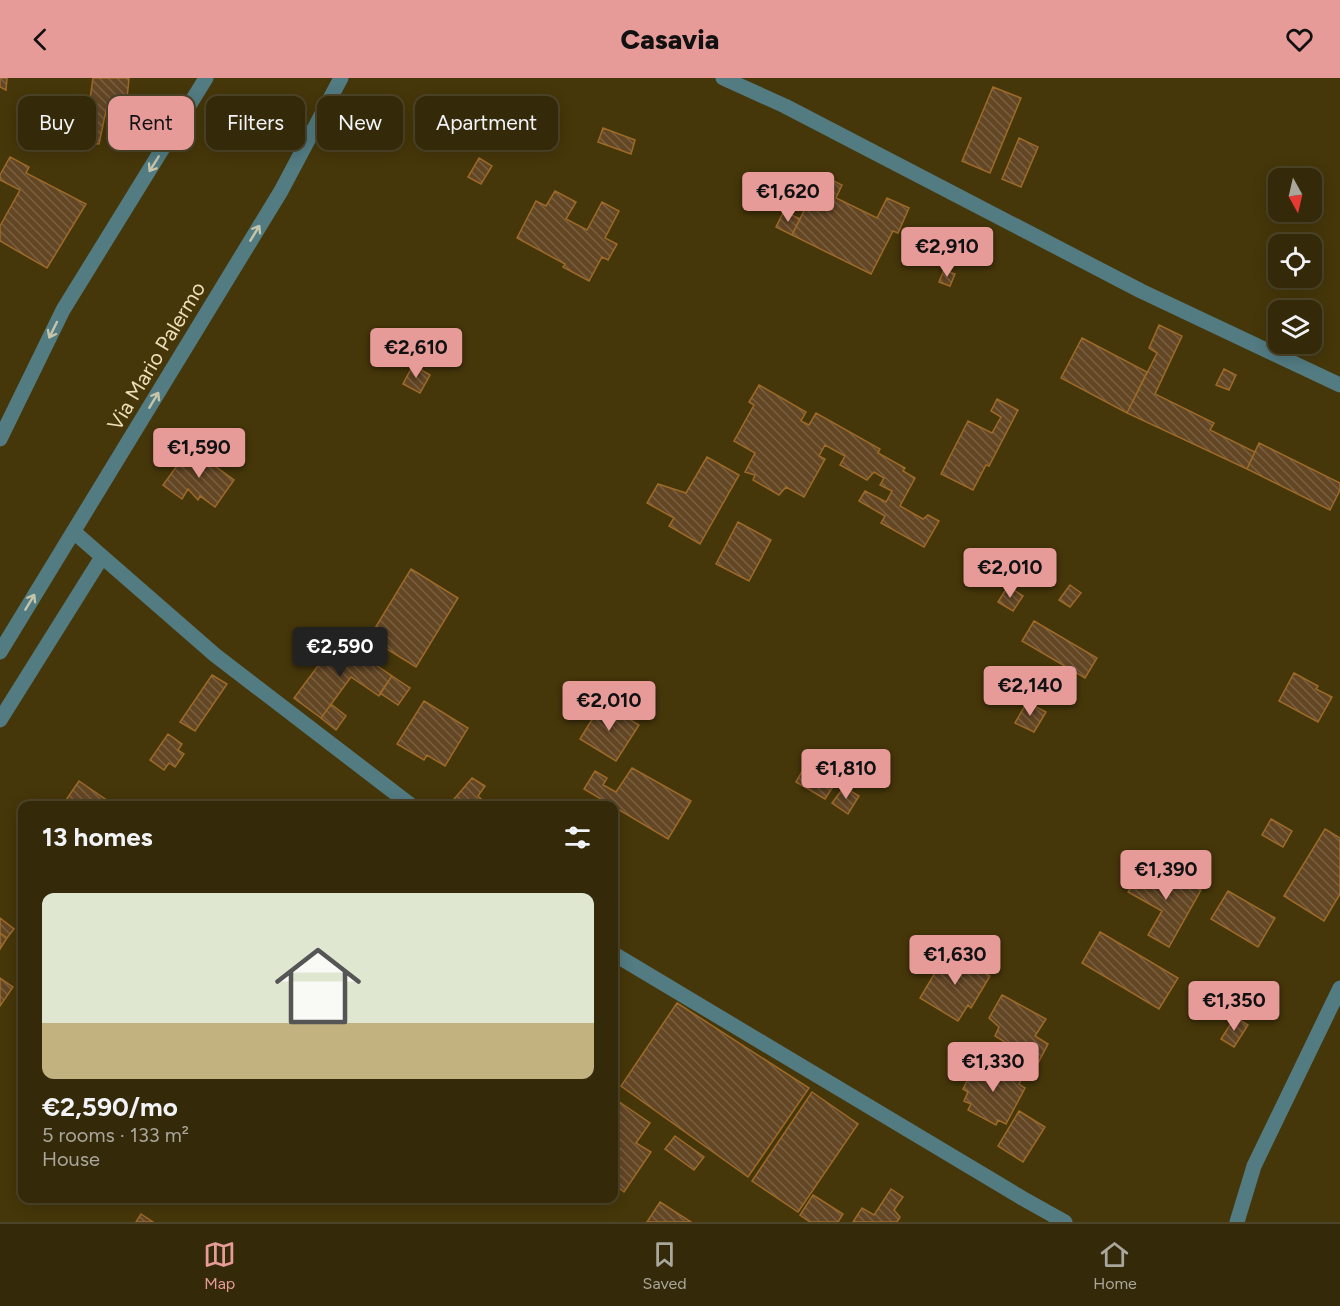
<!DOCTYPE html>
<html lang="en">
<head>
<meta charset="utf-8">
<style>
	:root { --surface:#342908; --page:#3c3112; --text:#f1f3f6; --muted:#a9a69c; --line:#4e4529; --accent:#e69b98 }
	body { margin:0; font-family:Figtree,sans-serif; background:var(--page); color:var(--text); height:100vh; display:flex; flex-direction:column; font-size:22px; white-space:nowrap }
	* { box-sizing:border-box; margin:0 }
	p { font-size:20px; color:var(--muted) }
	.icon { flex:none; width:33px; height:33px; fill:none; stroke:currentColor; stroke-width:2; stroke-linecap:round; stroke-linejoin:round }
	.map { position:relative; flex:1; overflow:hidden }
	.side { position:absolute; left:18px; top:723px; width:600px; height:402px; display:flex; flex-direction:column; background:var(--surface); border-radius:12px; box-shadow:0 3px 15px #0003,0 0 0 2px var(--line) }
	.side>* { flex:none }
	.banner { position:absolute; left:18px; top:18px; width:600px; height:54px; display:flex; gap:12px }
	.needle { width:39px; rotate:172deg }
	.tools { position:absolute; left:1268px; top:90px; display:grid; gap:12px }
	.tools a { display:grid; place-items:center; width:54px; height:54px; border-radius:12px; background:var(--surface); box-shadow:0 3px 15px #0003,0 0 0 2px var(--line); font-size:30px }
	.price { position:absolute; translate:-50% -51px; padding:0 14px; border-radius:6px; background:var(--accent); color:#111; font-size:20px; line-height:39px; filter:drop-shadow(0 2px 3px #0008) }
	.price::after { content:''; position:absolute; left:50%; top:36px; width:18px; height:14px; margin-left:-9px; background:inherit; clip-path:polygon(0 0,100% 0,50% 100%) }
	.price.on { background:#222; color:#fff }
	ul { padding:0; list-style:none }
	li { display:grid; align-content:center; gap:12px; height:318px; padding:0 24px }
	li+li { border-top:2px solid var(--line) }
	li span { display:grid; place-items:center; height:186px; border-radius:12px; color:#555 }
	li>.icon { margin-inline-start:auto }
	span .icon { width:108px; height:108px; fill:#fffc; stroke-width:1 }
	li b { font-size:26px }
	h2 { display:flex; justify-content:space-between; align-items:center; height:72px; padding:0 24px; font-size:26px }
	.tag { padding:0 21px; border-radius:12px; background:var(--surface); box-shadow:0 3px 15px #0003,0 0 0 2px var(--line); font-size:21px; line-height:54px }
	.tag.on { background:var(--accent); color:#111 }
	header { display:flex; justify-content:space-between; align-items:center; height:78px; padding:0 24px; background:var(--accent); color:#111; font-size:27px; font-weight:800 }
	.menu { display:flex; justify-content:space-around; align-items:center; height:84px; border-top:2px solid var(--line); background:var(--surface); font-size:16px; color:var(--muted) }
	.menu a { display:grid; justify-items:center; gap:3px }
	.menu .on { color:var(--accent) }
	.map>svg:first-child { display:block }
	.building { fill:url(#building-back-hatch); stroke:#9e6a28; stroke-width:1.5 }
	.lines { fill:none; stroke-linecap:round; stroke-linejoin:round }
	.minor { stroke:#527b82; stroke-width:15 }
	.oneway { stroke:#c6c5aa }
	.labels { text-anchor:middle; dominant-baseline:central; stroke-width:4.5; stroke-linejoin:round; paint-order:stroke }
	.street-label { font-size:21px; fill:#ecdeb8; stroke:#46370a }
</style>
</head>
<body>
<header><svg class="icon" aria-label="back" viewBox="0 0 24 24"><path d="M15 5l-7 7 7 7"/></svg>Casavia<svg class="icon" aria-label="heart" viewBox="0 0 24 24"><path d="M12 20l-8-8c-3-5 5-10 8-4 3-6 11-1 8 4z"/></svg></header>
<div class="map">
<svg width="1340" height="1144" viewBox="0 0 1340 1144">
	<defs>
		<pattern id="building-back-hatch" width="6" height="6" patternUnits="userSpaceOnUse" patternTransform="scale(1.5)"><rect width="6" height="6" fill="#634624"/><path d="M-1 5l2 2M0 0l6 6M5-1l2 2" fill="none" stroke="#7a6042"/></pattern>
	</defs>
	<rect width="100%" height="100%" fill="#46370a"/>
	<!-- building -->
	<path class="building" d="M0,0H7L6,12L0,9Z
		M93,0H129L126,31L107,28L99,66L76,64L81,21H90Z
		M993,9L1021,20L990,95L962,83Z
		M603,50L635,62L631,76L598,64Z
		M1019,60L1038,69L1021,109L1002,101Z
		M10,79L29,89L26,95L86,126L47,190L0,163V148L20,112L0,102V97Z
		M479,80L492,88L481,106L468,99Z
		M822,97L842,107L836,120L877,140L887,120L909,130L898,155L893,153L871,196L792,157Z
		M555,113L576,124L566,141L587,152L602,124L619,133L605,160L617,166L608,182L602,179L589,203L563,189L565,186L517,160L536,123L546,128Z
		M784,133L800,141L792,157L776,149Z
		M944,192L955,196L950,208L939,204Z
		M1159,247L1182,258L1155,316L1214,345L1210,352L1255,374L1247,391L1127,335L1157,275L1149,270Z
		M1082,260L1147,294L1127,335L1061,300Z
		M413,287L430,297L420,315L403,306Z
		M1224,291L1236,297L1229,312L1216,307Z
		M759,307L806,334L801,343L809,347L816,335L880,371L878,375L905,390L903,393L915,400L900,428L923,441L928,437L939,443L924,469L881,445L885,438L859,423L865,413L886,424L892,413L880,407L884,400L874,394L867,402L840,387L845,378L825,367L819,378L825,381L804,419L786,409L779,417L753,402L755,397L745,394L755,375L734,363L754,327L749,324Z
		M997,321L1018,332L989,388L986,387L973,412L941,396L968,343L992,355L1001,339L991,333Z
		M1259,365L1340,405V412L1330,432L1247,391Z
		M190,370L234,402L215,429L200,418L198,422L188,411L182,421L163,407Z
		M707,379L739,397L700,466L669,448L674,440L647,425L658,406L686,415Z
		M738,444L771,462L749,503L716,486Z
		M411,491L458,520L416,589L369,560Z
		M1070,507L1081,515L1070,529L1059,522Z
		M1008,508L1023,518L1013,533L998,524Z
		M1034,543L1097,580L1085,600L1022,563Z
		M338,561L392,598L379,618L351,599L321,640L294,620Z
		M1294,595L1318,608L1316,611L1332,619L1318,644L1279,623Z
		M212,597L227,606L195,653L180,644Z
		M392,598L410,610L398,627L380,615Z
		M424,623L468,650L445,688L427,677L424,682L397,666Z
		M1027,624L1046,634L1034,654L1015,645Z
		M602,625L639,647L616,683L580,661Z
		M331,626L346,638L336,652L321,640Z
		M168,656L182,666L178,672L184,676L175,689L169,685L164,692L150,682Z
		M812,676L840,690L831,704L834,707L825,721L796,704Z
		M632,690L691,723L668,761L584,711L595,693L607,700L603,707L616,714Z
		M472,700L485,708L478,718L482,722L479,728L449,727Z
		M79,703L108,723L105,728H67L64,725Z
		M844,709L859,718L848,736L832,725Z
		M1271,741L1292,753L1283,769L1262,757Z
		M1325,751L1340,760V816L1324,843L1284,818Z
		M1154,786L1201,812L1169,869L1148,857L1162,833L1128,814L1139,795L1148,798Z
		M1228,813L1275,840L1258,869L1211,841Z
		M0,840L14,851L7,860L0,855Z
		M1100,854L1178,900L1159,931L1082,885Z
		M0,855L7,860L0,871Z
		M948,873L990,898L971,930L968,927L958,943L920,920Z
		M0,900L13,909L0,928Z
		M1002,917L1046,941L1035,958L1048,966L1037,987L1024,982L1026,977L995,958L999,949L989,940Z
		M677,925L809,1010L748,1099L621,1008Z
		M1235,939L1248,947L1234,969L1221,961Z
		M983,982L1021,1002L1019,1006L1025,1010L1006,1046L998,1042L996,1047L968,1032L971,1026L964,1023L968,1014L963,1011L976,985L980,987Z
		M812,1014L858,1046L798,1134L752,1103Z
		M618,1023L650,1045L636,1065L651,1074L624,1114L614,1106L615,1059L614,1030Z
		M1019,1033L1045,1049L1023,1084L998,1068Z
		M675,1058L704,1079L694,1092L665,1071Z
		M891,1111L903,1119L894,1132L900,1139L897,1144H853L862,1130L874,1137Z
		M813,1117L843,1136L838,1144H810L800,1137Z
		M660,1124L691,1144H647Z
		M141,1136L153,1144H136Z"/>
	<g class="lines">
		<!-- minor -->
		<path class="minor" d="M723,0L785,28L1141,213L1340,307
			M0,361L63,232L206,0
			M74,454L215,577L412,728
			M0,574L281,113L341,0
			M0,642L102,479
			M614,876L1022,1120L1065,1144
			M1237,1144L1254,1088L1340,910"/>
	</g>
	<!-- one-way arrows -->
	<defs><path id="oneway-shaft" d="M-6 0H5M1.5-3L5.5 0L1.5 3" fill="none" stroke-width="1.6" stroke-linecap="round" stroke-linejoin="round" transform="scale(1.5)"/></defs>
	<g class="oneway">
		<use href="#oneway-shaft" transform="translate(154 86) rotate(122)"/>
		<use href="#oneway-shaft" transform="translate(255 155) rotate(-59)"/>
		<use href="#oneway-shaft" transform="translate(53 252) rotate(116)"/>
		<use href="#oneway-shaft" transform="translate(154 322) rotate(-59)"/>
		<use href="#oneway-shaft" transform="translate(30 524) rotate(-59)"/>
	</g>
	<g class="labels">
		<!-- street labels -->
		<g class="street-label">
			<text transform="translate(156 278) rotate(-59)">Via Mario Palermo</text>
		</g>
	</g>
</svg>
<div class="tools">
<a><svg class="needle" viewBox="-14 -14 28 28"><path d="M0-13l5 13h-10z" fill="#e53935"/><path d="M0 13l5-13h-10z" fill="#a9a69c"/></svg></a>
<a><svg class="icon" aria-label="locate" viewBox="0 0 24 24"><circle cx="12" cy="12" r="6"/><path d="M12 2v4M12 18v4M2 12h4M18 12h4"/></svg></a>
<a><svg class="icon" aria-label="layers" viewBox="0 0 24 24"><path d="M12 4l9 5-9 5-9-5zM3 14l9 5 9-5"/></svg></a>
</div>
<b class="price" style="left:788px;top:145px">€1,620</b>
<b class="price" style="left:947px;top:200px">€2,910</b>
<b class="price" style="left:416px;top:301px">€2,610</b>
<b class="price" style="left:199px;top:401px">€1,590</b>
<b class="price" style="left:1010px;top:521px">€2,010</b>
<b class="price on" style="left:340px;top:600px">€2,590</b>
<b class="price" style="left:1030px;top:639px">€2,140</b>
<b class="price" style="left:609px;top:654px">€2,010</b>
<b class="price" style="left:846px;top:722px">€1,810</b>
<b class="price" style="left:1166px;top:823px">€1,390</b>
<b class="price" style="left:955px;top:908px">€1,630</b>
<b class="price" style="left:1234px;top:954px">€1,350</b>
<b class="price" style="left:993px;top:1015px">€1,330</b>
<div class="banner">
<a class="tag">Buy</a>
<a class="tag on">Rent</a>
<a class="tag">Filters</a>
<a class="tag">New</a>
<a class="tag">Apartment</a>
</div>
<section class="side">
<h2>13 homes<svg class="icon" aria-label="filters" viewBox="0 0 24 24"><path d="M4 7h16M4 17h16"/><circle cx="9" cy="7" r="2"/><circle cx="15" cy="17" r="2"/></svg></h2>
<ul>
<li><span style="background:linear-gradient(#dfe7d0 70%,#c2b280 0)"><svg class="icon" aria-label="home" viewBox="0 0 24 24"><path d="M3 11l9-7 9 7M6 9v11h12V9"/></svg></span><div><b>€2,590/mo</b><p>5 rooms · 133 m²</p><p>House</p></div></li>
</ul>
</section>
</div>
<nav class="menu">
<a class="on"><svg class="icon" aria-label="map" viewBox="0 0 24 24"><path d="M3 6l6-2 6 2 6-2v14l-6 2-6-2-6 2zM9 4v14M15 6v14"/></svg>Map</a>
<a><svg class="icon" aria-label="saved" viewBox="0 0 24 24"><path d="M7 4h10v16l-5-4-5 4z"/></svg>Saved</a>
<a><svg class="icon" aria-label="home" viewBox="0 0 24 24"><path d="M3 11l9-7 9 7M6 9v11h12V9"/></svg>Home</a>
</nav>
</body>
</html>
